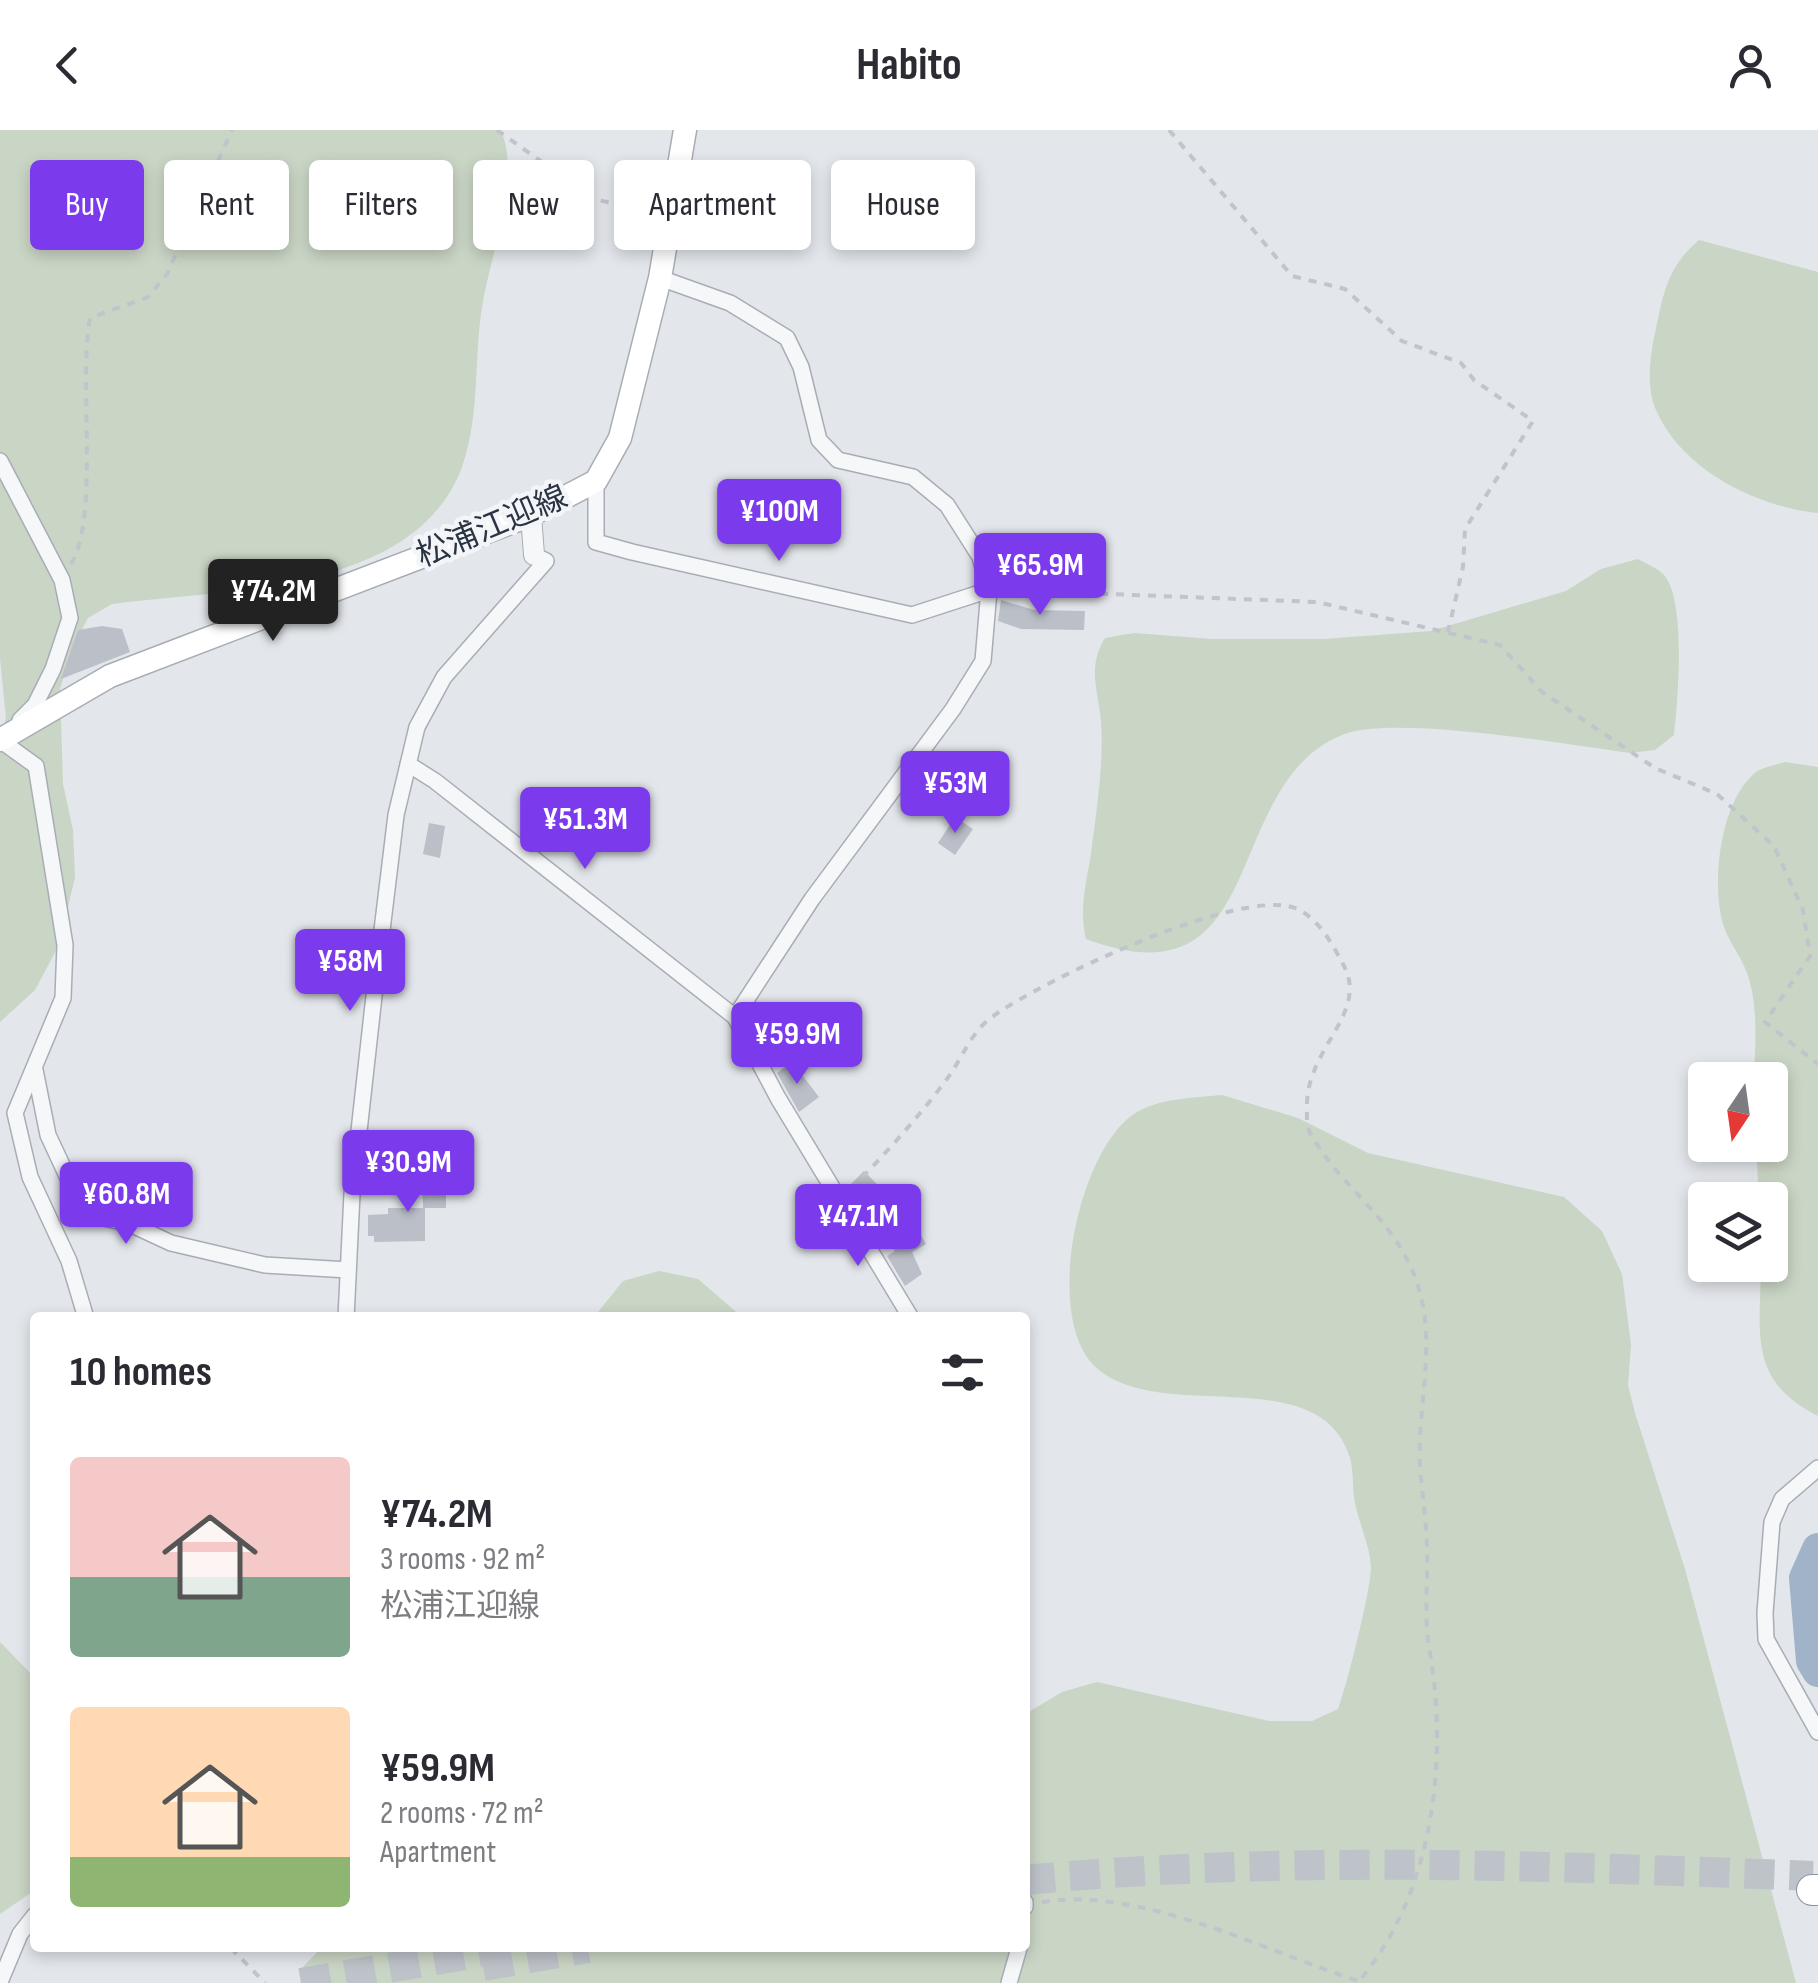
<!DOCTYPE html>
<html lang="en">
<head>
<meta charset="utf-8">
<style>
	:root { --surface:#fff; --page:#f2f2f3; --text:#2b2b33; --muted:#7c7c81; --accent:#7c3aed }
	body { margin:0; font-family:"Sofia Sans Condensed","Noto Sans JP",sans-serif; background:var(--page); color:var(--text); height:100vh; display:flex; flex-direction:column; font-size:38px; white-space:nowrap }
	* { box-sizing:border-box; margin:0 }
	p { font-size:32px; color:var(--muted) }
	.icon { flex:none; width:55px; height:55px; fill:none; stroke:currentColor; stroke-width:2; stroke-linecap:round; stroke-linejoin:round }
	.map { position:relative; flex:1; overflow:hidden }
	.sheet { position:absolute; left:30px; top:1182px; width:1000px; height:640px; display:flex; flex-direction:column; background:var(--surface); border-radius:10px; box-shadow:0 5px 15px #0003 }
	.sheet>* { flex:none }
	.top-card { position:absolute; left:30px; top:30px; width:1000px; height:90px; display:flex; gap:20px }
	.needle { width:65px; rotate:193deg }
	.buttons { position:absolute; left:1688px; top:932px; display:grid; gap:20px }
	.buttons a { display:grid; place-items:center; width:100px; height:100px; border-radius:10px; background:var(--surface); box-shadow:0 5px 15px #0003; font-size:50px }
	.price { position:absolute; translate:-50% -85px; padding:0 22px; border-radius:10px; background:var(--accent); color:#fff; font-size:32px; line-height:65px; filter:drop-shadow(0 2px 5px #0008) }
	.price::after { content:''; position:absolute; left:50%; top:60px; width:30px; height:22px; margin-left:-15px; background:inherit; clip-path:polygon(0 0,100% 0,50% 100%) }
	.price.selected { background:#222; color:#fff }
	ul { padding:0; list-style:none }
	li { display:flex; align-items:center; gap:30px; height:250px; padding:0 40px }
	li span { display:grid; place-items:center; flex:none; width:280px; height:200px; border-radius:10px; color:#555 }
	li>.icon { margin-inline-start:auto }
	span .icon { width:120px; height:120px; fill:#fffc; stroke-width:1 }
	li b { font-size:42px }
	h2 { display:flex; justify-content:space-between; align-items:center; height:120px; padding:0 40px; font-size:42px }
	.pill { padding:0 35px; border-radius:10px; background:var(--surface); box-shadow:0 5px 15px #0003; font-size:35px; line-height:90px }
	.pill.selected { background:var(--accent); color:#fff }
	header { display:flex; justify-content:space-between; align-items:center; height:130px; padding:0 40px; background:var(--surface); font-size:45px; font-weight:700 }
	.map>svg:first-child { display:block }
	.green { fill:#c9d5c5 }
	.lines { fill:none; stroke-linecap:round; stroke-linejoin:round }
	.river { stroke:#a0b3c9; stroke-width:32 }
	.building { fill:#bbbfc8 }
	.motorway-tunnel { stroke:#bec2c9; stroke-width:30; stroke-dasharray:30 15; stroke-linecap:butt }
	.minor-casing { stroke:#a8adb5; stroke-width:18 }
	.tertiary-casing { stroke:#a8adb5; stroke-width:22 }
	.secondary-casing { stroke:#a8adb5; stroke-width:25 }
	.motorway-casing { stroke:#8b93a1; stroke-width:32 }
	.path { stroke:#c1c4ca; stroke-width:4; stroke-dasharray:8 8; stroke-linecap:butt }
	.minor { stroke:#f6f7f9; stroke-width:15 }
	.tertiary { stroke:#f6f7f9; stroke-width:20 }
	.secondary { stroke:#fff; stroke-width:22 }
	.motorway { stroke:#fff; stroke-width:30 }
	.labels { text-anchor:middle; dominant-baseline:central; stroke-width:9; stroke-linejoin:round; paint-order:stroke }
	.street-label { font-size:32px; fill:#2b3443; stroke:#f3f5f8 }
</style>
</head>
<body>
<header><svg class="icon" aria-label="back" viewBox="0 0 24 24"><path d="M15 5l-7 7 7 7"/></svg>Habito<svg class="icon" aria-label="person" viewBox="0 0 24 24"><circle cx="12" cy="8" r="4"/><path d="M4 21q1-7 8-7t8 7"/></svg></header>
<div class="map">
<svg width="1818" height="1853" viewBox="0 0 1818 1853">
	<rect width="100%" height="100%" fill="#e3e6eb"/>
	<!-- green -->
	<path class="green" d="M0,0H500C522,39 491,126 483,171C473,226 481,283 462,337C415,464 224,459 112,474L88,488L73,516L60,559L63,654L73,700L75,747L59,815L35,860L0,892V613L6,588L0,528Z
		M1699,110L1818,142V383C1757,377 1682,340 1656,280C1644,253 1652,216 1658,189C1665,155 1672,133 1699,110Z
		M1638,429C1647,434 1659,439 1665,446C1686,474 1678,570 1674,605L1655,620L1630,623C1571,615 1390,584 1342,605C1218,656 1273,879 1086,809C1078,775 1088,749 1092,716C1097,677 1104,630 1101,591C1098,560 1087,537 1105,508L1134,503L1212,509H1324L1431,501L1566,461L1601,439Z
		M1785,632L1818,637V1286C1748,1251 1760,1204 1761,1135H1770V1070H1759L1756,1015H1770V950H1754C1755,915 1759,876 1747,843C1741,826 1728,811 1723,794C1711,754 1720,670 1756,642C1764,637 1777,635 1785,632Z
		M1222,965L1298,988L1368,1023L1564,1067L1602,1101L1622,1144L1631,1215L1628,1255L1635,1283L1685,1439L1796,1853H307L300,1840L321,1818H1025V1585L1029,1582L1062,1562L1097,1552L1269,1591H1312L1338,1579C1347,1555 1370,1463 1371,1439C1371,1418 1359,1394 1355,1373C1352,1358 1354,1342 1350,1328C1320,1230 1166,1294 1099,1240C1041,1194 1077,1022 1134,984C1158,968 1194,968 1222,965Z
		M659,1141L698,1149L742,1187H594L623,1151Z
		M0,1512L35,1548V1760L0,1784Z"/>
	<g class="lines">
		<!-- river -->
		<path class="river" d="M1818,1419L1805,1448L1812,1531L1818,1541"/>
	</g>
	<!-- building -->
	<path class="building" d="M1001,470L1034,480L1085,481L1084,500L1021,499L998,491Z
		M102,496L122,499L130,522L61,549L78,500Z
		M955,687L973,699L955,725L938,713Z
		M429,693L445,696L440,728L423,724Z
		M792,932L819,967L799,982L777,943Z
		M422,1038H437V1061H446V1078H425V1111L374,1112V1106H368V1085L388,1084V1078H423Z
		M864,1041L911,1089L926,1114L912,1122L922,1144L905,1156L887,1126L895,1121L879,1096L872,1101L846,1059Z"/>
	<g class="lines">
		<!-- motorway-tunnel -->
		<path class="motorway-tunnel" d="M1025,1750C1287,1725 1550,1736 1813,1746
			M483,1836L588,1818
			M301,1853L505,1818"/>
		<!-- minor casing -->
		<g class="minor-casing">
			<path id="minor" d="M660,148L730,173L787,208L801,237L819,310L838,330L913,347L947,375L980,427L989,460L983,531L953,579L812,769L735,887
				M0,331L62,450L70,488L53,539L35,575L20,590
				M596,351V412L632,422L912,485L989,460
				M4,607L0,610L36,636L65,815L63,868L15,983L30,1047L69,1131L86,1188
				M408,634L435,651L735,887L778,968L911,1188
				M35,940L48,1005L81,1076L93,1086L128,1093L171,1113L265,1135L348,1140
				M346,1188L352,1064L374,866L396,685L417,597L444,547L546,431L534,425
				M1818,1338L1782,1369L1772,1392L1765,1483L1766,1509L1818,1602
				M1025,1772V1777
				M0,1852L20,1804L35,1785
				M1009,1853L1019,1818"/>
		</g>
		<!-- tertiary casing -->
		<g class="tertiary-casing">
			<path id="tertiary" d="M531,385L534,425"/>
		</g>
		<!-- secondary casing -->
		<g class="secondary-casing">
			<path id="secondary" d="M0,610L110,546L531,385L596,351L620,308L660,148L685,0"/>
		</g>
		<!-- motorway casing -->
		<g class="motorway-casing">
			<path id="motorway" d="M1812,1760H1818"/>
		</g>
		<!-- path -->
		<path class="path" d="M497,0L549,37L578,66L651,81
			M1169,0L1292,146L1345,159L1402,211L1461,233L1474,250L1533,291L1465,399L1463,437L1448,502
			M71,434C100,384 78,255 90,188L148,167L167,144L232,0
			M1004,460L1317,472L1500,515L1542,562L1655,638L1717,664L1774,716L1803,780L1810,826L1765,892L1818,934
			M851,1059C885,1024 918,988 947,949C962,929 970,903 992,887C1041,851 1239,757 1295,778C1318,787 1333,815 1344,836C1369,884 1305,919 1307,978C1307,986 1306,995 1310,1003C1342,1060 1397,1089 1418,1156C1437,1215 1417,1276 1420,1336C1422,1365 1427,1393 1427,1422C1428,1452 1424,1487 1429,1517C1449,1627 1434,1763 1359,1851
			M1042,1772C1141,1756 1264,1821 1359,1851
			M231,1818L265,1853"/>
		<!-- minor -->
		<use href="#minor" class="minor"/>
		<!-- tertiary -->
		<use href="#tertiary" class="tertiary"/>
		<!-- secondary -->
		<use href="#secondary" class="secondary"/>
		<!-- motorway -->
		<use href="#motorway" class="motorway"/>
	</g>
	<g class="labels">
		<!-- street labels -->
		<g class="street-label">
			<text transform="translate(492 397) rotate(-23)">松浦江迎線</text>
		</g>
	</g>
</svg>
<div class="buttons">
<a><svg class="needle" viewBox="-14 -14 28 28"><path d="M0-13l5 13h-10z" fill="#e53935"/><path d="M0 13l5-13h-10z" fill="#7c7c81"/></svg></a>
<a><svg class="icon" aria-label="layers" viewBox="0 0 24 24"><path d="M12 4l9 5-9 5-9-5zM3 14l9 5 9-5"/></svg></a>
</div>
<b class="price" style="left:779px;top:434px">¥100M</b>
<b class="price" style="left:1040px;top:488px">¥65.9M</b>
<b class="price selected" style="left:273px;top:514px">¥74.2M</b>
<b class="price" style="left:955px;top:706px">¥53M</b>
<b class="price" style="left:585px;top:742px">¥51.3M</b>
<b class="price" style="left:350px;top:884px">¥58M</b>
<b class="price" style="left:797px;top:957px">¥59.9M</b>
<b class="price" style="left:408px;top:1085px">¥30.9M</b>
<b class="price" style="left:126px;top:1117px">¥60.8M</b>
<b class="price" style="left:858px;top:1139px">¥47.1M</b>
<div class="top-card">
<a class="pill selected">Buy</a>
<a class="pill">Rent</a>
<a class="pill">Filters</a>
<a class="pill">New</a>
<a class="pill">Apartment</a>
<a class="pill">House</a>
</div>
<section class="sheet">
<h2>10 homes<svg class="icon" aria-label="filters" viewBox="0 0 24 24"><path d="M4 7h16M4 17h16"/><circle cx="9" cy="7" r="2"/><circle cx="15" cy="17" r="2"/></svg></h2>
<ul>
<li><span style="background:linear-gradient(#f6c9c9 60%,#7fa58c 0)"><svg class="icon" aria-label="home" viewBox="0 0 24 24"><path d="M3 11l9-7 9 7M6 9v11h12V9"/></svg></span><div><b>¥74.2M</b><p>3 rooms · 92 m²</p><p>松浦江迎線</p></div></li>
<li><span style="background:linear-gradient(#ffd9b3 75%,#8fb573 0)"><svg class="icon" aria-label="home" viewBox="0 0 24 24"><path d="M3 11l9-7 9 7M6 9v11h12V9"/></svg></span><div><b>¥59.9M</b><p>2 rooms · 72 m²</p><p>Apartment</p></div></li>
</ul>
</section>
</div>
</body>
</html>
